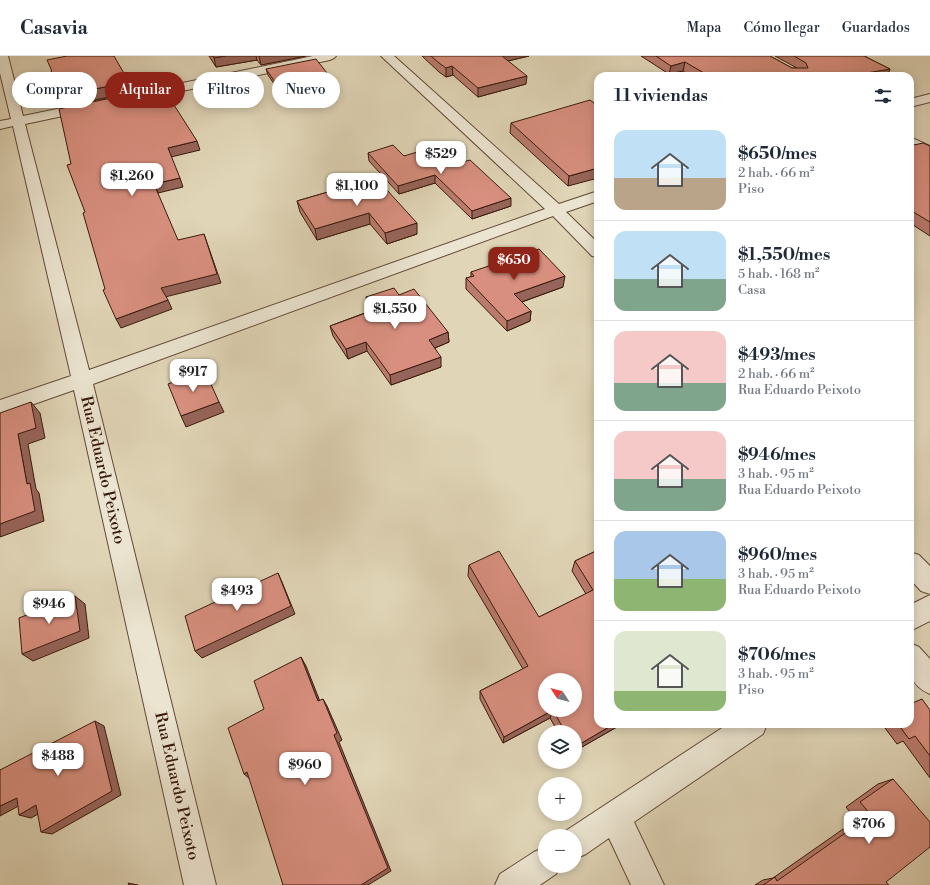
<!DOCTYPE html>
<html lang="es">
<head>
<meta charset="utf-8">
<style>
	:root { --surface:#fff; --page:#f6f6f7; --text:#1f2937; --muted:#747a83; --line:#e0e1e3; --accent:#8f2418 }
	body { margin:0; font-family:"Libre Bodoni",serif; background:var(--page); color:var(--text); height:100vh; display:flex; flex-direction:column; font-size:15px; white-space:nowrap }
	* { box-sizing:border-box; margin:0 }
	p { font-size:13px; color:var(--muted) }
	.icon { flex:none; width:22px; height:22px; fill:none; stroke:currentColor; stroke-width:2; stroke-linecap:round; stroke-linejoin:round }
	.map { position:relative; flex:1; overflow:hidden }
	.panel { position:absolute; left:594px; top:16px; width:320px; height:656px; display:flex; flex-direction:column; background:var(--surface); border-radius:12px; box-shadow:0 2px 10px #0003 }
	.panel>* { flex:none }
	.guide { position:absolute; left:12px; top:16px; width:380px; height:36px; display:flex; gap:8px }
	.needle { width:26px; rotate:306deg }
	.fabs { position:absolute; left:538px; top:617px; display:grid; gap:8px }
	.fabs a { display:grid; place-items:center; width:44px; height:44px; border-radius:50%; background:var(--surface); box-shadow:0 2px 10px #0003; font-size:20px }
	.price { position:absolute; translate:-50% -34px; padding:0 9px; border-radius:8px; background:#fff; color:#222; font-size:13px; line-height:26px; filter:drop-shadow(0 1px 2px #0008) }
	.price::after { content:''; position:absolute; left:50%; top:24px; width:12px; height:9px; margin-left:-6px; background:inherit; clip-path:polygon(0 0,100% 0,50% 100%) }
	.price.current { background:var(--accent); color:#fff }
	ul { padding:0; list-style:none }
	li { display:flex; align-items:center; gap:12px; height:100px; padding:0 20px }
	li+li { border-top:1px solid var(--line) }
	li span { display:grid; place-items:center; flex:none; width:112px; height:80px; border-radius:12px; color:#555 }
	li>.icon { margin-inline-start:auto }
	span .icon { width:48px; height:48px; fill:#fffc; stroke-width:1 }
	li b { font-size:17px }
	h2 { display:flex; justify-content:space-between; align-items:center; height:48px; padding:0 20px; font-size:17px }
	.chip { padding:0 14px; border-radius:18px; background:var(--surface); box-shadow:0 2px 10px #0003; font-size:14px; line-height:36px }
	.chip.current { background:var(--accent); color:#fff }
	header { display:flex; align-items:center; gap:24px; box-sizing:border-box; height:56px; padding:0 20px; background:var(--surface); border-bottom:1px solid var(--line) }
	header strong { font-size:19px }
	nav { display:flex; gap:22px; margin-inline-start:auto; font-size:14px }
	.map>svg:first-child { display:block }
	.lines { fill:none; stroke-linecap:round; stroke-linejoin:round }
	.minor-casing { stroke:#634938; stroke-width:2 }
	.minor { fill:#ebe4d0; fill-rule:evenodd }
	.wall { fill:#ba7b6d; stroke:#391a0d }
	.shaded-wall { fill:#976459; stroke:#391a0d }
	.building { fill:#d88f7f; stroke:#391a0d; fill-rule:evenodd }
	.labels { text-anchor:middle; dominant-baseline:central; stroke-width:3; stroke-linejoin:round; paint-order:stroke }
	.street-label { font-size:16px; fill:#391a0d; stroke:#ebe4d0 }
</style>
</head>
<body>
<header>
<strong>Casavia</strong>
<nav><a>Mapa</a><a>Cómo llegar</a><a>Guardados</a></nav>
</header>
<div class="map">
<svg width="930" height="829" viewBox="0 0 930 829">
	<rect width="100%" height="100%" fill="#e0d5b7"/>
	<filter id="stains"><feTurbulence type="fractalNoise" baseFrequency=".005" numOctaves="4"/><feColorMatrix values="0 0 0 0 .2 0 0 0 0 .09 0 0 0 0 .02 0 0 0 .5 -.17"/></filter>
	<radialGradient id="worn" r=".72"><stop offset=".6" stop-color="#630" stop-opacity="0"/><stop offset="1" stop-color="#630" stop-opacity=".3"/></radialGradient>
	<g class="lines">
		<!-- minor casing -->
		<g class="minor-casing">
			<path id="minor" d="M0,0H8L23,60L313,0H336L334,2L330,4L25,68L89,314L545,153L381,0H394L559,148L598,135V145L566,156L598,187V201L592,200L553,160L93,328L216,829H184L74,334L0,360V344L71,320L13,70L0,73V65L11,63L0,17Z
				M930,38V46L910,51V43Z
				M910,81L930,90V100L910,91Z
				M910,496L919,499L930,510V538L921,535L910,523Z
				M930,539V565L910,575V549Z
				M910,587L919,591L930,603V638C905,627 910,610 910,587Z
				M728,668H767L763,678L634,766L664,829H631L609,782L586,798L575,803V780H562L564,776Z
				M545,791V810H560L556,818L540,829H495L500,818L534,796Z"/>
		</g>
		<!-- minor -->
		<use href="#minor" class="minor"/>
	</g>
	<!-- wall -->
	<path class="wall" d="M209,0H306L261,9L257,4L216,11Z
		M422,0H529L508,5L526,28L478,41L453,19L446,21L439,16Z
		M641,0H770L792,12H797L775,0H866V1L890,13L887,20H691L683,15L669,18Z
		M266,13L334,31L283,41L268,19Z
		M598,50L568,130L510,77L511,67Z
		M910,87L914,89L930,90V180L910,167Z
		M368,97L404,100L452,109L511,150L472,163L435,127L399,138L369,105Z
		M376,122L417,178L387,188L370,168L317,184L300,156L297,145Z
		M471,216L563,231L522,246L531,255L530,265L507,275L466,233V222L471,221Z
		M399,239L448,276L449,286L435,292L441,311L391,329L367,295L348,303L333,280L330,270L370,255L367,251L366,241Z
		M598,494V668H622L575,695V676H558L550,662L503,687L480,643V635L523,613L468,520L469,509L539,561L586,538L572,515L575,505Z
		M930,654V722L903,685L897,688L882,668H910Z
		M893,723L886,826L889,829H755L763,824L773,822L856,764L846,751L878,728Z"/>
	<!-- shaded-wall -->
	<path class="shaded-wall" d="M225,0H256L257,4L216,11L214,2Z
		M259,0H306L261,9Z
		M500,0H529L499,7Z
		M685,6L683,15L669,18L671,10Z
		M452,10L453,19L446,21V12Z
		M890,13L887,20H849Z
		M527,20L526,28L478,41V32Z
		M129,26L133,36L61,51L56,41Z
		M334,26V31L283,41L282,36Z
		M197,85L200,94L171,101L168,92Z
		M598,112V122L568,130L569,120Z
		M435,119V127L399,138L398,130Z
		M180,122L183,131L158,137L154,128Z
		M511,142V150L472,163V155Z
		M369,157L370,168L317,184L315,173Z
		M417,167V178L387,188L385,177Z
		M204,178L221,227L165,241L161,232Z
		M565,220L563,231L513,249L514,238Z
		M168,244L172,253L121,272L116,263Z
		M531,255L530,265L507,275V265Z
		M448,276L449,286L430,294L429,284Z
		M366,286L367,295L348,303L346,293Z
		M441,301V311L391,329L390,319Z
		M31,346L40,357L45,382L28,388L36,433L39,437L44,465L0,481V468L27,428L18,378Z
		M219,346L224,356L186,371L181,360Z
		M278,517L282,526L295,558L202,602L195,595Z
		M75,540L85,548L89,582L33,605L22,598Z
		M301,601L306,610L323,653L318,645Z
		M323,643L327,650L342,684L339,686L391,815L368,829H361L334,679Z
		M553,654L550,662L503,687L504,681Z
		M95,665L104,670L121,739L52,778L41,776Z
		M614,668H622L575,695V691Z
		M247,716L251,724L244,718Z
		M17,742L28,745L0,760V750Z
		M36,749L47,753L31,762L19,759Z
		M128,827L138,829H129Z"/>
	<!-- building -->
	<path class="building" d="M67,0H114L129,26L56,41L51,13L47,4Z
		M213,0H225L214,2Z
		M431,0H502L527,20L478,32L452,10L446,12L439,7Z
		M656,0H770L792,12H808L806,7L794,0H864L890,13L849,20H709L685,6L671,10Z
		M316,3L334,26L282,36L266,13Z
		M135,37L139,43L167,38L197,85L168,92L180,122L154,128L178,184L204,178L217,218L161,232L168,244L116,263L103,234L105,233L83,157L85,156L67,109L71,108L59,53Z
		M590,44L598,50V112L569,120L511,67Z
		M910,87L914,89L923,87L930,90V166L910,154Z
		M393,89L404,100L434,91L452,109L470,104L511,142L472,155L435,119L398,130L368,97Z
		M376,122L417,167L385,177L369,157L315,173L297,145Z
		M539,193L565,220L514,238L531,255L507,265L466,222L474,220L471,216Z
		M394,232L399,239L414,233L448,276L429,284L441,301L390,319L366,286L346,293L330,270L374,254L366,241Z
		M205,315L219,346L181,360L168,328Z
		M31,346L36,372L18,378L27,428L30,427L35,455L0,468V357Z
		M598,494V668H614L575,691V676H565L553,654L504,681L480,635L528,610L469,509L499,495L539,561L593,534L575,505ZM545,624H575V654H545Z
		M278,517L291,550L195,595L185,560Z
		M75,540L80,575L22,598L19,562Z
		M301,601L318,645L323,643L337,677L334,679L388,812L361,829H283L247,716L244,718L228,672L264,653L254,625Z
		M922,643L930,654V700L915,680L909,683L898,668H910V648Z
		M95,665L112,735L41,776L36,749L19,759L17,742L0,750V714Z
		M893,723L930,766V791L886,826L889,829H763L775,821L777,825L871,759L860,746Z"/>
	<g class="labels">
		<!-- street labels -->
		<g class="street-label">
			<text transform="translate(103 414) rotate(77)">Rua Eduardo Peixoto</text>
			<text transform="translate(177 730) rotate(77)">Rua Eduardo Peixoto</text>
		</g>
	</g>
	<rect width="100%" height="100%" filter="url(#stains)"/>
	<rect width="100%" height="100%" fill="url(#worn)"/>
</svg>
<div class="fabs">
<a><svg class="needle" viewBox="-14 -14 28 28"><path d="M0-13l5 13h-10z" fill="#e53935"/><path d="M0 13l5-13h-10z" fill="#747a83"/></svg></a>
<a><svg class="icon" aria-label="layers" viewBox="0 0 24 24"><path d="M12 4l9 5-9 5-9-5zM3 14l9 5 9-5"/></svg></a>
<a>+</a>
<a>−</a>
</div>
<b class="price" style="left:441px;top:119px">$529</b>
<b class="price" style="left:132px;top:141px">$1,260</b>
<b class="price" style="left:357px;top:151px">$1,100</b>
<b class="price current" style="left:514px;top:225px">$650</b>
<b class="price" style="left:395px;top:274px">$1,550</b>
<b class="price" style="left:193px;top:337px">$917</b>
<b class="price" style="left:237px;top:556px">$493</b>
<b class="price" style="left:49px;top:569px">$946</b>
<b class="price" style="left:58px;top:721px">$488</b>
<b class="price" style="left:305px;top:730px">$960</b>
<b class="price" style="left:869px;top:789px">$706</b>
<div class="guide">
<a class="chip">Comprar</a>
<a class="chip current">Alquilar</a>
<a class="chip">Filtros</a>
<a class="chip">Nuevo</a>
</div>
<section class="panel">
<h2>11 viviendas<svg class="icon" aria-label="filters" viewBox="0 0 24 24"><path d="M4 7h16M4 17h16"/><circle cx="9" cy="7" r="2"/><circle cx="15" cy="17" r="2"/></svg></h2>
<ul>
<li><span style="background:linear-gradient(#bfe0f5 60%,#b9a48a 0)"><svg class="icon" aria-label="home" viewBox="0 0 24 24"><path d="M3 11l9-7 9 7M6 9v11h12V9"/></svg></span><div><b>$650/mes</b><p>2 hab. · 66 m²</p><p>Piso</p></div></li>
<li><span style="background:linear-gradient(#bfe0f5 60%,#7fa58c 0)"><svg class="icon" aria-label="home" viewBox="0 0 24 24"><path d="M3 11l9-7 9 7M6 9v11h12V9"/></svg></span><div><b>$1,550/mes</b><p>5 hab. · 168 m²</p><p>Casa</p></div></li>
<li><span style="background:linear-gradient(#f6c9c9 65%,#7fa58c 0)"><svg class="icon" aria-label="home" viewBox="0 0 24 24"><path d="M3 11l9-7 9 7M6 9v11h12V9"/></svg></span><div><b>$493/mes</b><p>2 hab. · 66 m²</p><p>Rua Eduardo Peixoto</p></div></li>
<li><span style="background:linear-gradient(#f6c9c9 60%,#7fa58c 0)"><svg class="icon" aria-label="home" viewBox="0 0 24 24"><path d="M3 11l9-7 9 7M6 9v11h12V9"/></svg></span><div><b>$946/mes</b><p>3 hab. · 95 m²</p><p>Rua Eduardo Peixoto</p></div></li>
<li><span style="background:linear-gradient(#a9c7e8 60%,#8fb573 0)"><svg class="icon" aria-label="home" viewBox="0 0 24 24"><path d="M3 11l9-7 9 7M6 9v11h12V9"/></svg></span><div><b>$960/mes</b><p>3 hab. · 95 m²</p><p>Rua Eduardo Peixoto</p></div></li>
<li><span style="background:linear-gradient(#dfe7d0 75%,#8fb573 0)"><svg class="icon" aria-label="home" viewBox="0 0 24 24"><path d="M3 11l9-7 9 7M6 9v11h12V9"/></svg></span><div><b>$706/mes</b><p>3 hab. · 95 m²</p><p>Piso</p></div></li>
</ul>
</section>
</div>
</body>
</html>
